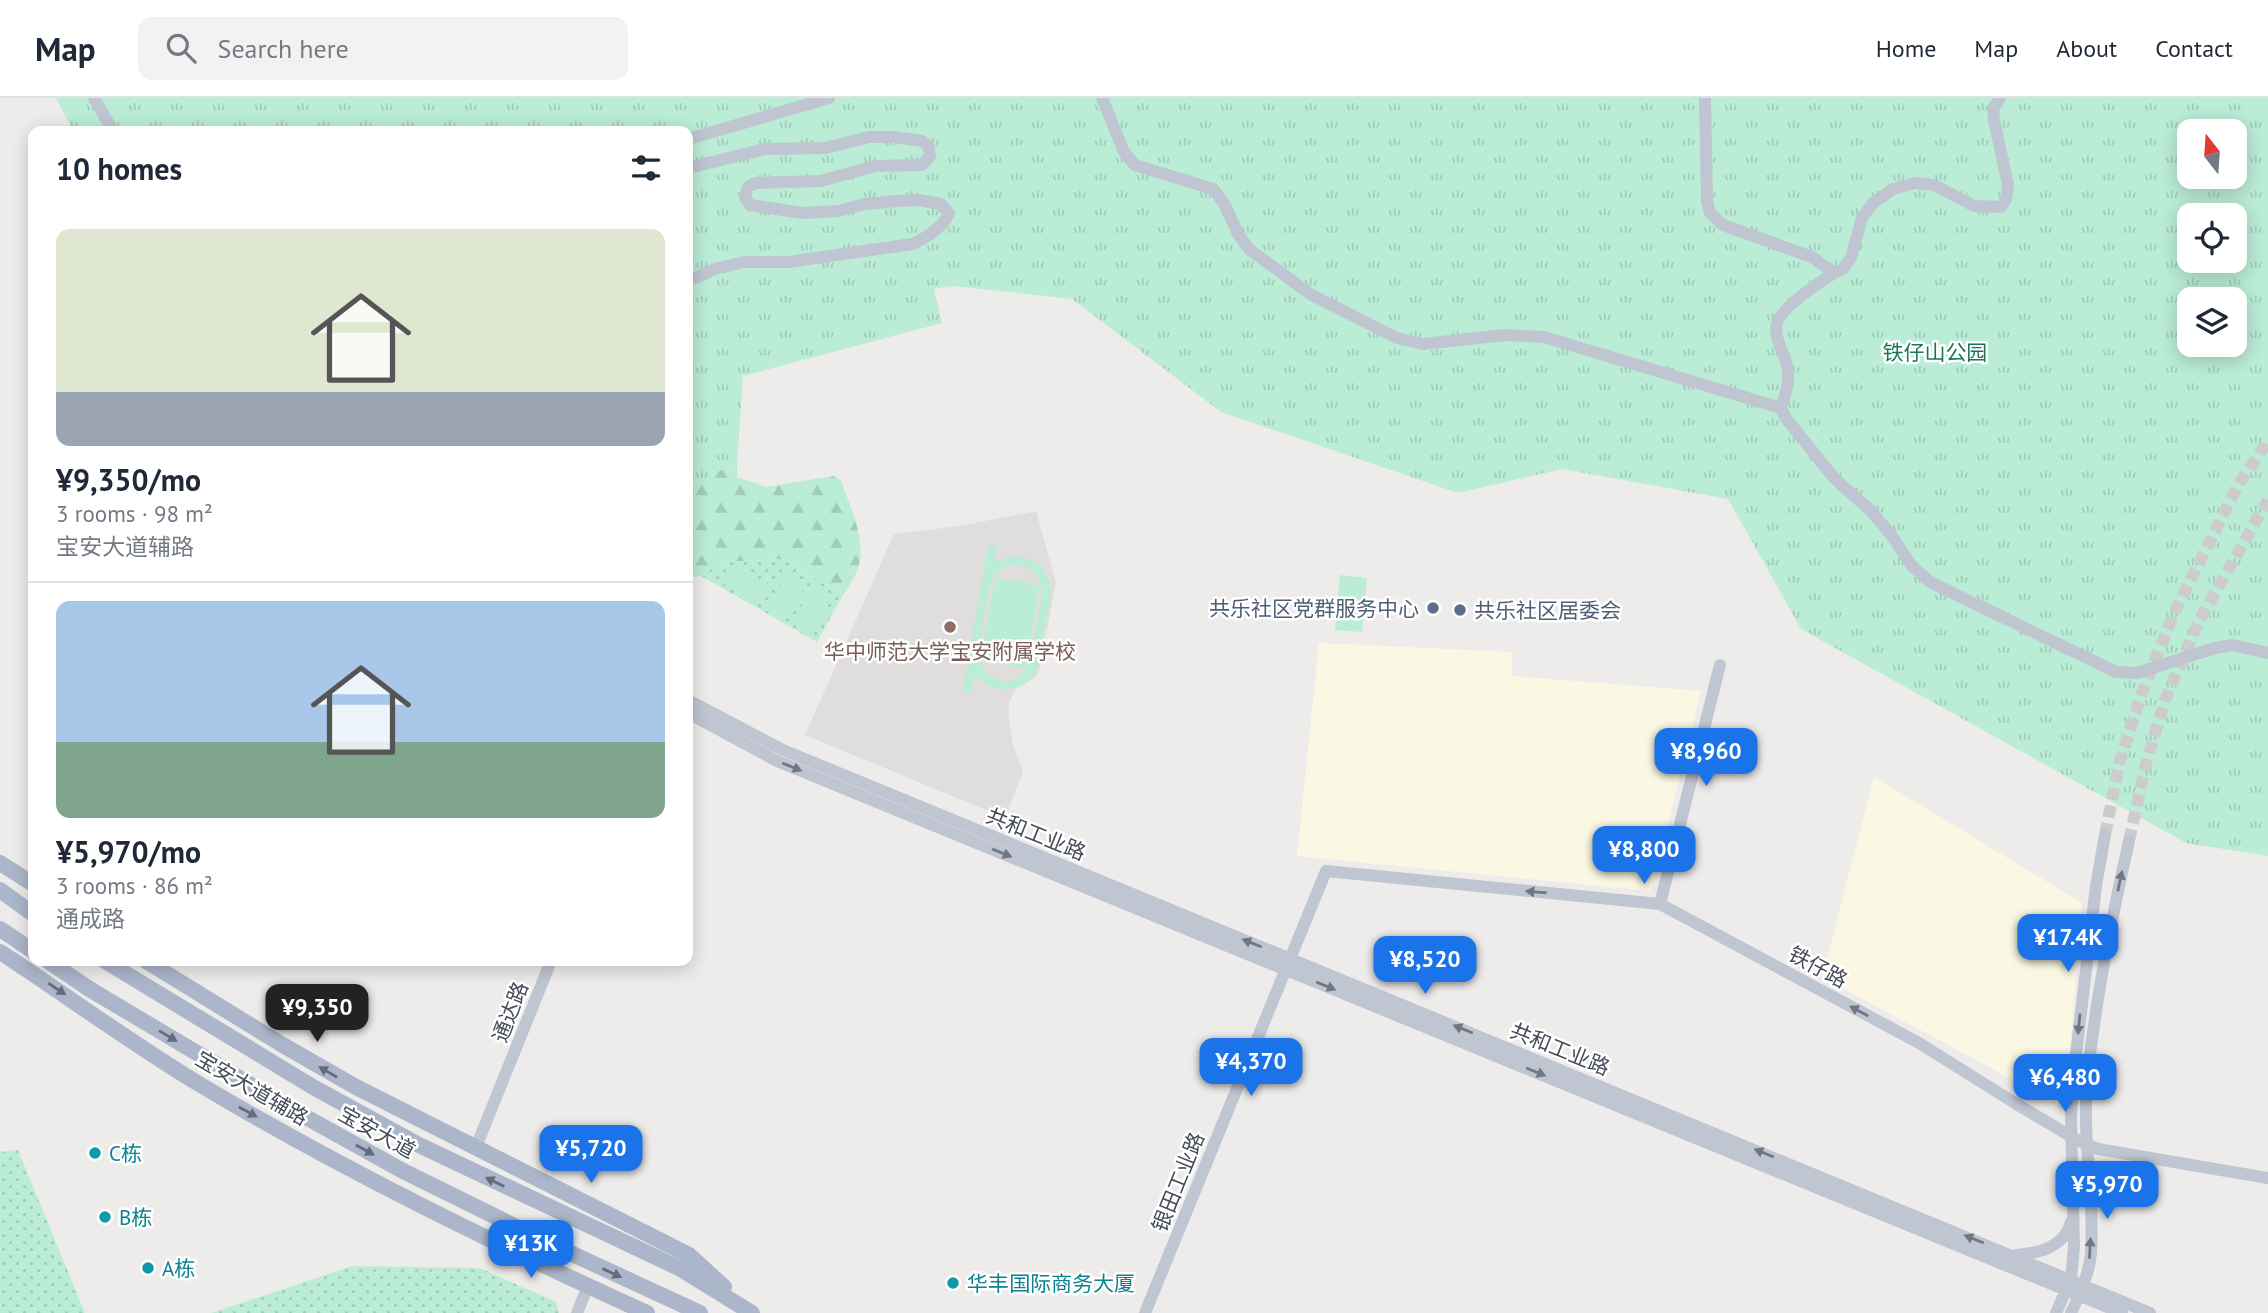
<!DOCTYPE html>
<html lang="en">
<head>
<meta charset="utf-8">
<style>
	:root { --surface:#fff; --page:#f2f2f3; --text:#1f2937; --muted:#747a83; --line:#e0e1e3; --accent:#1a73e8 }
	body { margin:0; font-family:"PT Sans","Noto Sans SC",sans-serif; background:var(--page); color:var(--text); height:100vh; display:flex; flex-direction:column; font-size:26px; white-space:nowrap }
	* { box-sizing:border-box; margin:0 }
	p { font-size:23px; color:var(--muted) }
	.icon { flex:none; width:38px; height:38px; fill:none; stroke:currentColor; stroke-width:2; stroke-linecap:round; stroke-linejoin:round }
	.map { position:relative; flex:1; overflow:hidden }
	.details { position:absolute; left:28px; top:28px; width:665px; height:840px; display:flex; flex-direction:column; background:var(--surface); border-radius:14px; box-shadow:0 4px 18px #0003 }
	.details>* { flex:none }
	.needle { width:46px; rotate:343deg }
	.buttons { position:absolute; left:2177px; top:21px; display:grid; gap:14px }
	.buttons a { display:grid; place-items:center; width:70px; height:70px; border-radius:14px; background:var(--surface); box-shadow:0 4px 18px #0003; font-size:35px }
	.price { position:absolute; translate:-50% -60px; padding:0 16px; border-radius:14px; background:var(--accent); color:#fff; font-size:23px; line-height:46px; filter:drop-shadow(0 2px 4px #0008) }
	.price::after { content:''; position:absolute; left:50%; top:42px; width:21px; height:16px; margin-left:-10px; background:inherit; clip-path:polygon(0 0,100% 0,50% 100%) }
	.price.active { background:#222; color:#fff }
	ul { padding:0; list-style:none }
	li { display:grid; align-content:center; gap:14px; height:371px; padding:0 28px }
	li+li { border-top:2px solid var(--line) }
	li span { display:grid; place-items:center; height:217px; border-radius:14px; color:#555 }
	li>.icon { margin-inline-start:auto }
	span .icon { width:126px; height:126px; fill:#fffc; stroke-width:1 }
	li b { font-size:30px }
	h2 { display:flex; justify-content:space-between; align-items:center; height:84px; padding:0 28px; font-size:30px }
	header { display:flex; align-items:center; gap:42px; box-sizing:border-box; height:98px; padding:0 35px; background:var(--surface); border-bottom:2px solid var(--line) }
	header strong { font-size:33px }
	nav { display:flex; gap:38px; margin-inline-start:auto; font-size:24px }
	.search { width:490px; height:63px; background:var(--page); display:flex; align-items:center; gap:18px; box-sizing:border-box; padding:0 24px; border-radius:14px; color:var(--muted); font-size:26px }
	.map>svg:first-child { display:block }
	.commercial { fill:#faf8e3 }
	.education { fill:#dfdddd }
	.grass { fill:url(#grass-dots) }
	.forest { fill:url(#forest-firs) }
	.park { fill:url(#park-tufts); fill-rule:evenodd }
	.pitch { fill:#baecd6; fill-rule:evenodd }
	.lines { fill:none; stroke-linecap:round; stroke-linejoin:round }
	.minor-tunnel { stroke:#ccccce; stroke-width:12; stroke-dasharray:12 6; stroke-linecap:butt }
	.minor { stroke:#bfc5d1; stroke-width:12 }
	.major { stroke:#acb6ca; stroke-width:16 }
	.minor-bridge { stroke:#bfc5d1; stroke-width:12 }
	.oneway { fill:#707682 }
	.oneway2 { fill:#646b7a }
	.service-dot { fill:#5c6f8a; stroke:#fff; stroke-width:2.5 }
	.education-dot { fill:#8d6e63; stroke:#fff; stroke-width:2.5 }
	.culture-dot { fill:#0f9aa8; stroke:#fff; stroke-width:2.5 }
	.labels { text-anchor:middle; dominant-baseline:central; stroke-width:5; stroke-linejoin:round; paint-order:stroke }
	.park-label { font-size:21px; fill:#197658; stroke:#fff }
	.service-label { font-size:21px; fill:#4e5e75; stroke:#fff; text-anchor:end }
	.education-label { font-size:21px; fill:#785e54; stroke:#fff }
	.street-label { font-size:21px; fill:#454b58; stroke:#fff }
	.culture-label { font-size:21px; fill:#0d838f; stroke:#fff; text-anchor:start }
</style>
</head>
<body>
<header>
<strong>Map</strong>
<div class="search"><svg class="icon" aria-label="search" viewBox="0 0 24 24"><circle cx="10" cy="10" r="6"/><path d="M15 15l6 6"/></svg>Search here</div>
<nav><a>Home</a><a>Map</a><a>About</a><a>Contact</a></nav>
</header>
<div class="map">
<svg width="2268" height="1215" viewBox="0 0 2268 1215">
	<defs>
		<pattern id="grass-dots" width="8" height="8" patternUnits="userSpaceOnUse" patternTransform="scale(1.75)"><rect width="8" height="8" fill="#baecd6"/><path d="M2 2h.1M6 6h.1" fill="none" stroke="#a1ccba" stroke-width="1.8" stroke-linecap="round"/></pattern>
		<pattern id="forest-firs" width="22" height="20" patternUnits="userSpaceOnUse" patternTransform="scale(1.75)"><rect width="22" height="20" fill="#baecd6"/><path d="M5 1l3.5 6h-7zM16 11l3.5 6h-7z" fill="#a1ccba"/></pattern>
		<pattern id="park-tufts" width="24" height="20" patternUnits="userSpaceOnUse" patternTransform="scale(1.75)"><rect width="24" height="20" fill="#baecd6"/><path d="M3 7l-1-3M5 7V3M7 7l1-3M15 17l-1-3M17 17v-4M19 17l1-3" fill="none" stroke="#a1ccba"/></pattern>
	</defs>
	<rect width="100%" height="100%" fill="#eeeceb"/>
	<!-- commercial -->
	<path class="commercial" d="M1319,545L1513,554L1511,578L1701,593L1651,793L1297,758Z
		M1874,679L2082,805L2065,1010L1822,879Z"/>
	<!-- education -->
	<path class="education" d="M1036,413L1056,484L1039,573L1035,580L1016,591L1009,604V623L1013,647L1023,674L1005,720L805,637L894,436L960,428Z"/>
	<!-- grass -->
	<path class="grass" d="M782,461L843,497L817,544L701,478L721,464Z
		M18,1052L85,1215H0V1054Z
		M352,1168L480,1170L556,1204L559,1215H211Z"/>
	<!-- forest -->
	<path class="forest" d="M737,364V379L767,389L833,378L841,382C850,410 868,443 857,473C854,481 848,489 843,497L782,461L721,464L701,478L688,480V388Z"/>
	<!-- park -->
	<path class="park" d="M56,0H2268V758L2186,745L1801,531L1728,401L1562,371L1458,395L1221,314L1072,201L953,188L934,191L942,225L743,278L737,364L688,388V33H73ZM2189,33H2235V79H2189ZM2189,117H2235V163H2189ZM2189,201H2235V247H2189Z"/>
	<!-- pitch -->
	<path class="pitch" d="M988,447L997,448L995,464C1017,451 1049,461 1050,491C1051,504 1046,520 1044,533C1042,545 1041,559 1037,570C1025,598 992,596 975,577L972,595L963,593ZM1010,467C1022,467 1032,470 1038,480C1046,494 1038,513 1036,528C1032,549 1029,596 994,580C987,577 982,571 980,564C977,555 988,489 993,479C997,473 1003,469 1010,467Z
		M734,468L771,488L761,506L724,486Z
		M787,474L807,485L787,521L767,510Z
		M1340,477L1367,480L1362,534L1335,532Z
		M995,480L1040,487L1025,570L980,562Z
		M812,489L832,500L812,535L792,524Z"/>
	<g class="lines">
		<!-- minor-tunnel -->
		<path class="minor-tunnel" d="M2105,737L2120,662L2142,595L2174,515L2238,387L2268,343
			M2129,743L2146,666L2165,602L2199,523L2268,402"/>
		<!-- minor -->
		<path class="minor" d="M94,0L113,33
			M1102,0L1124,54L1135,67L1213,91L1225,107L1238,136L1249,151L1310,196L1397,240L1423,246L1505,237L1544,239L1781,310
			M1705,0L1707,103L1710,115L1723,127L1812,159L1834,175L1843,171L1851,160L1862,120L1873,105L1893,91L1915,85L1934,87L1974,108L2001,109L2006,101L2008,87L1994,22L1993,11L2000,0
			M688,41L829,0
			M688,70L765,51L825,50L869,39H894L922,43L929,49L930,58L922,67L875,68L821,83L755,85L748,89L745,99L750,107L803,115L838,113L865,106L898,103L918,102L941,106L949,116C940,131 928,139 912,146L788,164H744L715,171L688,183
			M1834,175C1820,184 1782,209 1777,225C1773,239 1784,254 1787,267C1790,282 1786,296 1781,310L1785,319L1834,380L1872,414L1892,438L1911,467L1930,484L2116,574L2137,575L2215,550L2232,547L2268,555
			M688,602L783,652L2150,1215
			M688,615L777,663L2122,1215
			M1660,806L1720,567
			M476,1049L551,863
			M2098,1051L2268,1080
			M2017,1157C2040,1155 2064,1149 2071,1124
			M577,1215L588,1188
			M1145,1215L1326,773L1660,806L1919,945L2018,1007
			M2056,1215L2071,1181L2074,1149L2071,1021L2073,982L2096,788L2105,737
			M2071,1215C2080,1196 2089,1176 2091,1155C2095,1098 2082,1041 2087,984C2095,903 2111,823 2129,743"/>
		<!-- major -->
		<path class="major" d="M0,765L33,786
			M0,792L33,816
			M0,831L33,853
			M0,854C66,897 131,945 199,986C343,1072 495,1146 647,1215
			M48,863L91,892L286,1008L403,1073L553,1147L700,1215
			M105,863L313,989L419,1047L679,1170L752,1215
			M146,863L281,946L356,989L689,1157L724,1189"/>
		<!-- minor-bridge -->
		<path class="minor-bridge" d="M2018,1007L2077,1042L2098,1051"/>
	</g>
	<!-- one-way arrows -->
	<defs><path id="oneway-solid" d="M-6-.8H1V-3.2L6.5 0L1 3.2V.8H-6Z" transform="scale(1.75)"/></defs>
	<g class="oneway">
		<use href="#oneway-solid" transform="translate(792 669) rotate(22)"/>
		<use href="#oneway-solid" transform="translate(1002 755) rotate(22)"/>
		<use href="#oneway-solid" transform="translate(2120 783) rotate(-78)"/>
		<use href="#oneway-solid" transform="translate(1536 794) rotate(-175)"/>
		<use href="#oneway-solid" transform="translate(1252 845) rotate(-158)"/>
		<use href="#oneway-solid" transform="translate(1326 888) rotate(22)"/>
		<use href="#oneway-solid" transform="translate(1859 913) rotate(-152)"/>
		<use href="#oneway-solid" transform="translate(2079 926) rotate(96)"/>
		<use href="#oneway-solid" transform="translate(1463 931) rotate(-158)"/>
		<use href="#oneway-solid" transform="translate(1536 974) rotate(22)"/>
		<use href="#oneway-solid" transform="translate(1764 1055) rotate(-158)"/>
		<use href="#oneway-solid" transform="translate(1974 1141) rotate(-158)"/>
		<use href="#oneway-solid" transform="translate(2090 1150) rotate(-87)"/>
	</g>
	<g class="oneway2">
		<use href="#oneway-solid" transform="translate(57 891) rotate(34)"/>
		<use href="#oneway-solid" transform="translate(168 938) rotate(31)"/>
		<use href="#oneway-solid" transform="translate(328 974) rotate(-150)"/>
		<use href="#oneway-solid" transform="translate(248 1014) rotate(29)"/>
		<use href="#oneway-solid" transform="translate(365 1052) rotate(29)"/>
		<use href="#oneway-solid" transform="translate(495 1084) rotate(-154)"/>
		<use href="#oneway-solid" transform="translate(612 1175) rotate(25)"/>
	</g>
	<!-- markers -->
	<g class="service-dot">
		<circle cx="1433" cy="510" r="7"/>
		<circle cx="1460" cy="512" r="7"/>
	</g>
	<circle class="education-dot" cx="950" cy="529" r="7"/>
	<g class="culture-dot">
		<circle cx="95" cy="1055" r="7"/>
		<circle cx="105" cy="1119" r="7"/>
		<circle cx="148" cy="1170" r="7"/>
		<circle cx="953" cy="1185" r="7"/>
	</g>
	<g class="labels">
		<!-- park labels -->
		<g class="park-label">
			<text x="1935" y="254">铁仔山公园</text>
		</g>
		<!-- service labels -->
		<g class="service-label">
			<text x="1419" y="510">共乐社区党群服务中心</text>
			<text x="1474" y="512" text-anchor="start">共乐社区居委会</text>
		</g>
		<!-- education labels -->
		<g class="education-label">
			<text x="950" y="553">华中师范大学宝安附属学校</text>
		</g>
		<!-- street labels -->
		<g class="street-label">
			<text transform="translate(1036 736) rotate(22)">共和工业路</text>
			<text transform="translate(1818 869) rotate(28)">铁仔路</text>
			<text transform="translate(510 914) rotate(-69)">通达路</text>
			<text transform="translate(1560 951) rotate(22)">共和工业路</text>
			<text transform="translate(252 990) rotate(30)">宝安大道辅路</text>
			<text transform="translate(377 1034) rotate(29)">宝安大道</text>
			<text transform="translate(1178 1084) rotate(-68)">银田工业路</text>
		</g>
		<!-- culture labels -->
		<g class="culture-label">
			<text x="109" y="1055">C栋</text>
			<text x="119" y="1119">B栋</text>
			<text x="162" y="1170">A栋</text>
			<text x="967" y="1185">华丰国际商务大厦</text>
		</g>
	</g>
</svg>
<div class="buttons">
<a><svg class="needle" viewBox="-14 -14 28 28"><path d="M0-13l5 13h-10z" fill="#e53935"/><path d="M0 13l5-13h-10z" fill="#747a83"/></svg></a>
<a><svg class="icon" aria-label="locate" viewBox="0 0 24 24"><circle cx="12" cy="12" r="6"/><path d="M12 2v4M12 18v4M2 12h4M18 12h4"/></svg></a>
<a><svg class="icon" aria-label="layers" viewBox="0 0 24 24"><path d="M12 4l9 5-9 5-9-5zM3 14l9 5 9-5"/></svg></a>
</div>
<b class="price" style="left:1706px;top:690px">¥8,960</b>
<b class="price" style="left:1644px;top:788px">¥8,800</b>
<b class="price" style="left:2068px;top:876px">¥17.4K</b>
<b class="price" style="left:1425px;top:898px">¥8,520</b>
<b class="price active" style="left:317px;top:946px">¥9,350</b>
<b class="price" style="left:1251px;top:1000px">¥4,370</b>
<b class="price" style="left:2065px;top:1016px">¥6,480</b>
<b class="price" style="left:591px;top:1087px">¥5,720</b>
<b class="price" style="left:2107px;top:1123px">¥5,970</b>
<b class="price" style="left:531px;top:1182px">¥13K</b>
<section class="details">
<h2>10 homes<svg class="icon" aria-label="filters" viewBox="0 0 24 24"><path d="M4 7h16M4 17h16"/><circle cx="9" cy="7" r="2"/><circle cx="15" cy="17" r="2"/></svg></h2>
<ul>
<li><span style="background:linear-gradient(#dfe7d0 75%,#9aa5b1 0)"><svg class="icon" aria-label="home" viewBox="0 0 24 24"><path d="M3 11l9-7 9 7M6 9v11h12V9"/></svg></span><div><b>¥9,350/mo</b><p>3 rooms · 98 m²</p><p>宝安大道辅路</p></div></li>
<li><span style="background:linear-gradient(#a9c7e8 65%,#7fa58c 0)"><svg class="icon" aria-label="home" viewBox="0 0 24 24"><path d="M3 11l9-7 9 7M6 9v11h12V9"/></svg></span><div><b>¥5,970/mo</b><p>3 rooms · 86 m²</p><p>通成路</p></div></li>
</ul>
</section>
</div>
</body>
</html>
